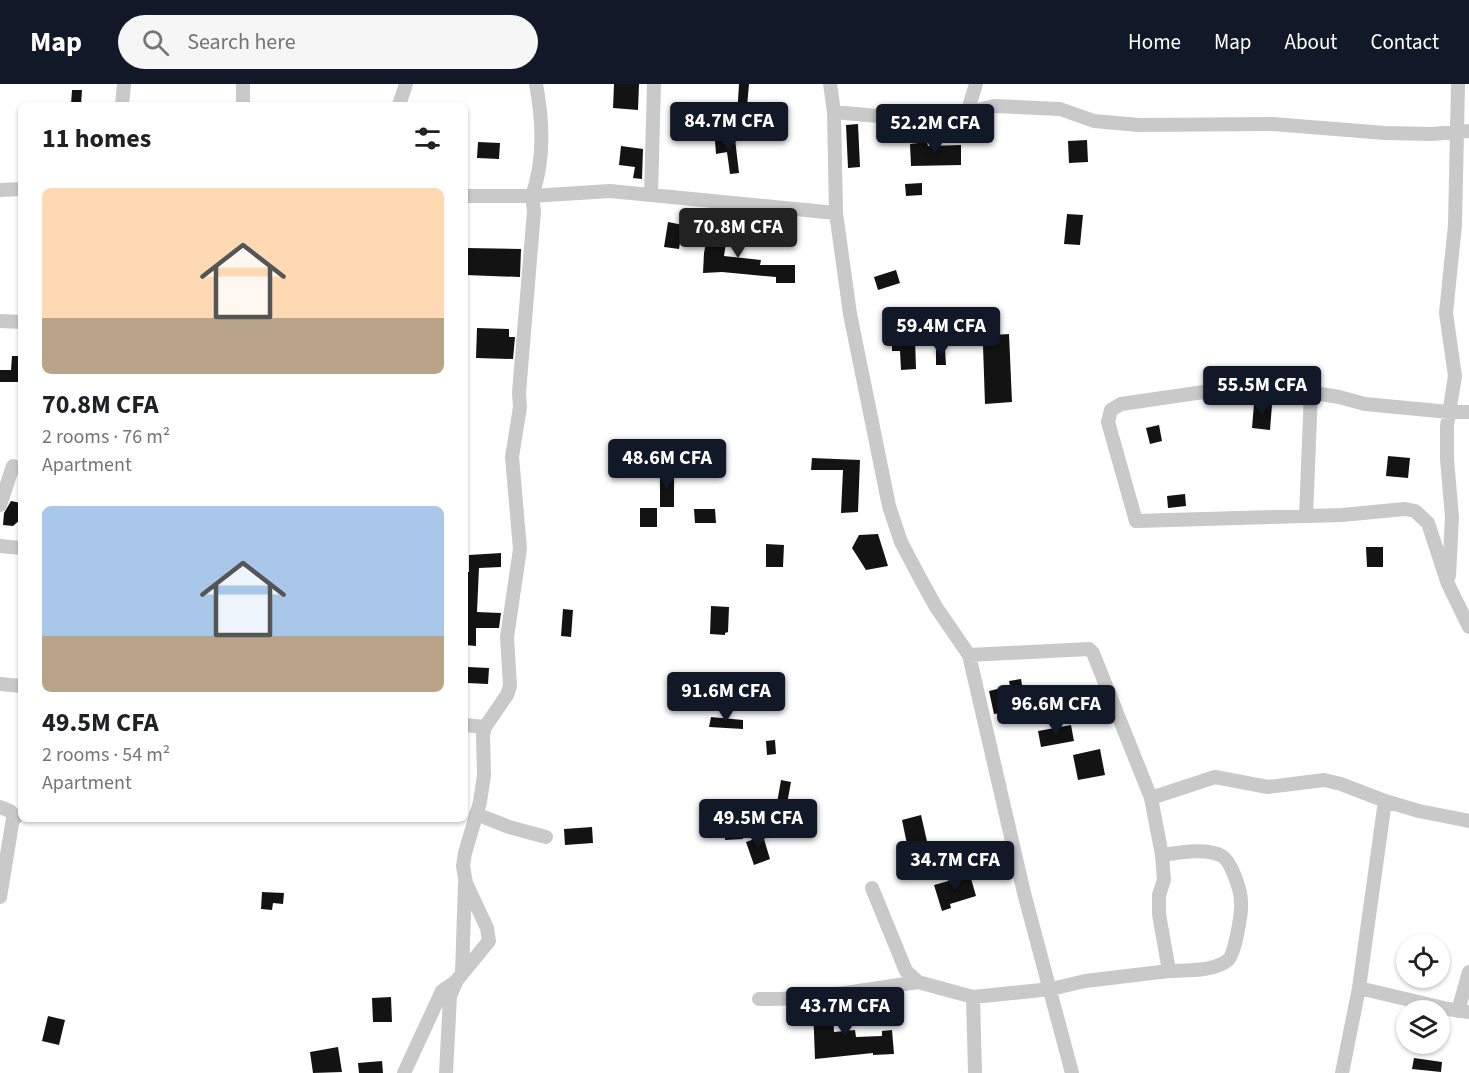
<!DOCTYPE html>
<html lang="en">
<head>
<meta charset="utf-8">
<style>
	:root { --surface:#fff; --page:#f6f6f6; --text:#202124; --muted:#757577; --accent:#111827 }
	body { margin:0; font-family:"Source Sans 3",sans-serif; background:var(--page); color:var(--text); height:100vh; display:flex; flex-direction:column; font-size:22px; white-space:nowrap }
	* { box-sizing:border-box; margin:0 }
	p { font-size:20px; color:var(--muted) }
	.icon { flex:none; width:33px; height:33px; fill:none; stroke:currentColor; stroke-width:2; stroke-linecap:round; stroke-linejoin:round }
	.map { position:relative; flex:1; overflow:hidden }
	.details { position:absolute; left:18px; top:18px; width:450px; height:720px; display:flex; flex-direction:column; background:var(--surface); border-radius:9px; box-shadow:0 2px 4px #0004 }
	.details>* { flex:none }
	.tools { position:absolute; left:1396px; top:850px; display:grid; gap:12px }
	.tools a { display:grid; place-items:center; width:54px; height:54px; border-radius:50%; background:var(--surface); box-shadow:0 2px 4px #0004; font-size:30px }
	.price { position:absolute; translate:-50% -51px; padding:0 14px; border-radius:6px; background:var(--accent); color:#fff; font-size:20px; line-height:39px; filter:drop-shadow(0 2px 3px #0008) }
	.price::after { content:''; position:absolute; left:50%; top:36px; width:18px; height:14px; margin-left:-9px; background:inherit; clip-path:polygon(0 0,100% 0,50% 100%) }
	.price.current { background:#222; color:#fff }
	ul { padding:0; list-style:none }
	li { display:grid; align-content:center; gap:12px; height:318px; padding:0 24px }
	li span { display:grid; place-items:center; height:186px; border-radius:9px; color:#555 }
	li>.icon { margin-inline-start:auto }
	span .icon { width:108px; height:108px; fill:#fffc; stroke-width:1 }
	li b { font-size:26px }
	h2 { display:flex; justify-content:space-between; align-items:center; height:72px; padding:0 24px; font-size:26px }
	header { display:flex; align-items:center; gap:36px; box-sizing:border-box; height:84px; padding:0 30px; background:var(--accent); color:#fff }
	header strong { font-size:28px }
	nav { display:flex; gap:33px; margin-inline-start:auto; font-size:21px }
	.search { width:420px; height:54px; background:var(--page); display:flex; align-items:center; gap:15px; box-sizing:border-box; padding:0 21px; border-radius:33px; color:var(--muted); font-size:22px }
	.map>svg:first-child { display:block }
	.building { fill:#131313 }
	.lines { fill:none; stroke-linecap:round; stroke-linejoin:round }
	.street { stroke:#c9c9c9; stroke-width:14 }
</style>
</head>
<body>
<header>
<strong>Map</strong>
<div class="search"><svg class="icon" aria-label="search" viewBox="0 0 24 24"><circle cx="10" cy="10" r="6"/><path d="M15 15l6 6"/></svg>Search here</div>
<nav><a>Home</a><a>Map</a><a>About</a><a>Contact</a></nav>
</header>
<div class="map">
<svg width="1469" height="989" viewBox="0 0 1469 989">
	<rect width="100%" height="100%" fill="#fff"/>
	<!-- building -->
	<path class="building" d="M614,0H639L638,26L613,24Z
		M739,0H749L746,34L737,33Z
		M72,6H82L81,21H71Z
		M858,40L860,83L848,84L846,41Z
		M735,55L739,89L730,90L727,68L716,70L715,57Z
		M1087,56L1088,78L1069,79L1068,57Z
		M478,58L500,59L499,75L477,74Z
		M927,58L928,62L961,61V81L911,82L910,60Z
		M621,62L643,65L642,95L633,94L635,83L619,81Z
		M922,99V111L906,112L905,100Z
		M1067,130L1083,131L1080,161L1064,160Z
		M710,136L729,139L724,172L761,176L760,181H795V199H776V193L722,188L703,189L704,169Z
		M668,138L683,141L679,165L664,163Z
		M466,164L521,165L520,193L465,191Z
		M896,186L900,199L878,206L874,193Z
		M982,232H993L994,251L1009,250L1012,318L985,320Z
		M477,244L509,245V253H515L513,275L476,274Z
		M892,255H915L916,285L901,286L900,267H892Z
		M936,266H945L946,281H936Z
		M12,272H21V298H0V286H11Z
		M1254,320L1272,321L1270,346L1252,344Z
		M1159,341L1162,357L1150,360L1146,344Z
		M1388,372L1410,374L1408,394L1386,392Z
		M812,374L860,376L858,428L841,429L843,386H811Z
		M660,389H674V423H660Z
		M1185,410L1186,422L1168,424L1167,412Z
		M11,417L21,419V435L13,442L3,441L4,429Z
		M640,424H657V443H640Z
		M694,425H715L716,439H695Z
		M878,450L888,482L866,486L852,464L859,451Z
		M766,460L784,461L783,483H766Z
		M1366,463H1383V483H1367Z
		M501,469V483L479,484L477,528L501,529L499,544H476V562L465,561V488H469V471Z
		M711,522L729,523L728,548L725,549V551L710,550Z
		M563,525L573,526L571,553L561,552Z
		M468,583L489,584L488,600L467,599Z
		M1021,595L1026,625L994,630L989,607L1010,602L1009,597Z
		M733,605L734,616L717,618L716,608Z
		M711,633L743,636V645L709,643Z
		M1071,641L1074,657L1041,663L1038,647Z
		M775,656L776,670L767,671L766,657Z
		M1100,665L1105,691L1078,696L1073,671Z
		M781,696L791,698L787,720L777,719Z
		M794,715L810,721L807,731L791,726Z
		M921,731L929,766L909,770L902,736Z
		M592,743L593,759L565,761L564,745Z
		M742,744L743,755L725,756V745Z
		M763,752L770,775L754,781L746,758Z
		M970,791L976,812L950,820L951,824L942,827L934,801Z
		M262,808L284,809L283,820L273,819L272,826L261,825Z
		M391,913L392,938H373L372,914Z
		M833,920L834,948L855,946L856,953L882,952V947L892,946L894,970L873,971V969L815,975L813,922Z
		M48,932L65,936L59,961L42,957Z
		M338,963L342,988L313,989L310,968Z
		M1414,974L1442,978L1441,988L1412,985Z
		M382,977L383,989H359L358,979Z"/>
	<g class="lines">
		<!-- street -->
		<path class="street" d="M536,0C543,37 545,76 532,112L610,107L836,129
			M830,0L834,28L836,129L850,230L889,422L901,458L921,496L936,523L969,571L1024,809L1072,989
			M122,21L124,0
			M243,21V0
			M399,21L406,0
			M834,28L910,35L967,29L994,22L1060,25L1094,37L1139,41L1273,40L1385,49L1432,50L1469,47
			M967,29L976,0
			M0,106L21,105
			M651,111L654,0
			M0,237L21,238
			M1469,328H1449L1365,320L1339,313L1259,300L1121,320L1111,326L1108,338L1136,437L1342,431L1405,425L1415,427L1428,439L1448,500L1469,543
			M0,421L13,382
			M1306,432L1311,308
			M0,462L21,464
			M1449,492L1452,433L1447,375V342L1455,292L1446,229L1455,141L1458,0
			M969,571L1089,565L1093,569L1151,714L1162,771
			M0,600L21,602
			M465,641L485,643
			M1151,714L1215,693L1268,703L1324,696L1341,700L1385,717L1419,727L1469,737
			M0,723L10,727L16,733L13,734L0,813
			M476,730L509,743L546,753
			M872,804L906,887L918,898L973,913L1051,905L1085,897L1169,887L1159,830V811L1164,796L1162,771C1177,769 1207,763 1222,772C1231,777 1241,806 1241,818C1242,828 1235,870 1228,876C1213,888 1186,886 1169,887
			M462,890L465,799
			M1359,904L1448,925L1469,928
			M973,913L975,989
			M759,915C812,916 865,906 918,898
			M1458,927L1469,888
			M404,989L442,907L455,898
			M446,989L450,912L457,896L489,857L487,844L466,799L463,782L465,769L480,718L484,691L483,651L485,643L507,611L510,602L507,553L520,465L512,373L520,323L519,309L534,127L532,112H465
			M1342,989L1359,904L1385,717"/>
	</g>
</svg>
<div class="tools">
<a><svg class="icon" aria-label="locate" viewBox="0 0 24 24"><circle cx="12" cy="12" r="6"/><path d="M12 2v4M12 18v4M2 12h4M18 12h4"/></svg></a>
<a><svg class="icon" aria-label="layers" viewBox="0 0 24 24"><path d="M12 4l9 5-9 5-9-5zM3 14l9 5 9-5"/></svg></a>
</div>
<b class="price" style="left:729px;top:69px">84.7M CFA</b>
<b class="price" style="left:935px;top:71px">52.2M CFA</b>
<b class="price current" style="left:738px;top:175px">70.8M CFA</b>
<b class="price" style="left:941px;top:274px">59.4M CFA</b>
<b class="price" style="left:1262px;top:333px">55.5M CFA</b>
<b class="price" style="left:667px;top:406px">48.6M CFA</b>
<b class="price" style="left:726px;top:639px">91.6M CFA</b>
<b class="price" style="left:1056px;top:652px">96.6M CFA</b>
<b class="price" style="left:758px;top:766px">49.5M CFA</b>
<b class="price" style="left:955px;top:808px">34.7M CFA</b>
<b class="price" style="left:845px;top:954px">43.7M CFA</b>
<section class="details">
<h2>11 homes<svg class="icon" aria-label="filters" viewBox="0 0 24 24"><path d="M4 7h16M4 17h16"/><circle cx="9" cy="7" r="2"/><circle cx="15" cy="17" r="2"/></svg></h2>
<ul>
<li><span style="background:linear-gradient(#ffd9b3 70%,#b9a48a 0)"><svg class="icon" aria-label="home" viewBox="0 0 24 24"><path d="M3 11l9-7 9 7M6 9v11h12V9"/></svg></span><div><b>70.8M CFA</b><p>2 rooms · 76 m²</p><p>Apartment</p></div></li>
<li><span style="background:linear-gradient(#a9c7e8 70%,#b9a48a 0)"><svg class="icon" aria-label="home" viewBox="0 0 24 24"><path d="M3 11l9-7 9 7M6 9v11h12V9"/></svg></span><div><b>49.5M CFA</b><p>2 rooms · 54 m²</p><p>Apartment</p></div></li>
</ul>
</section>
</div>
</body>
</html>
